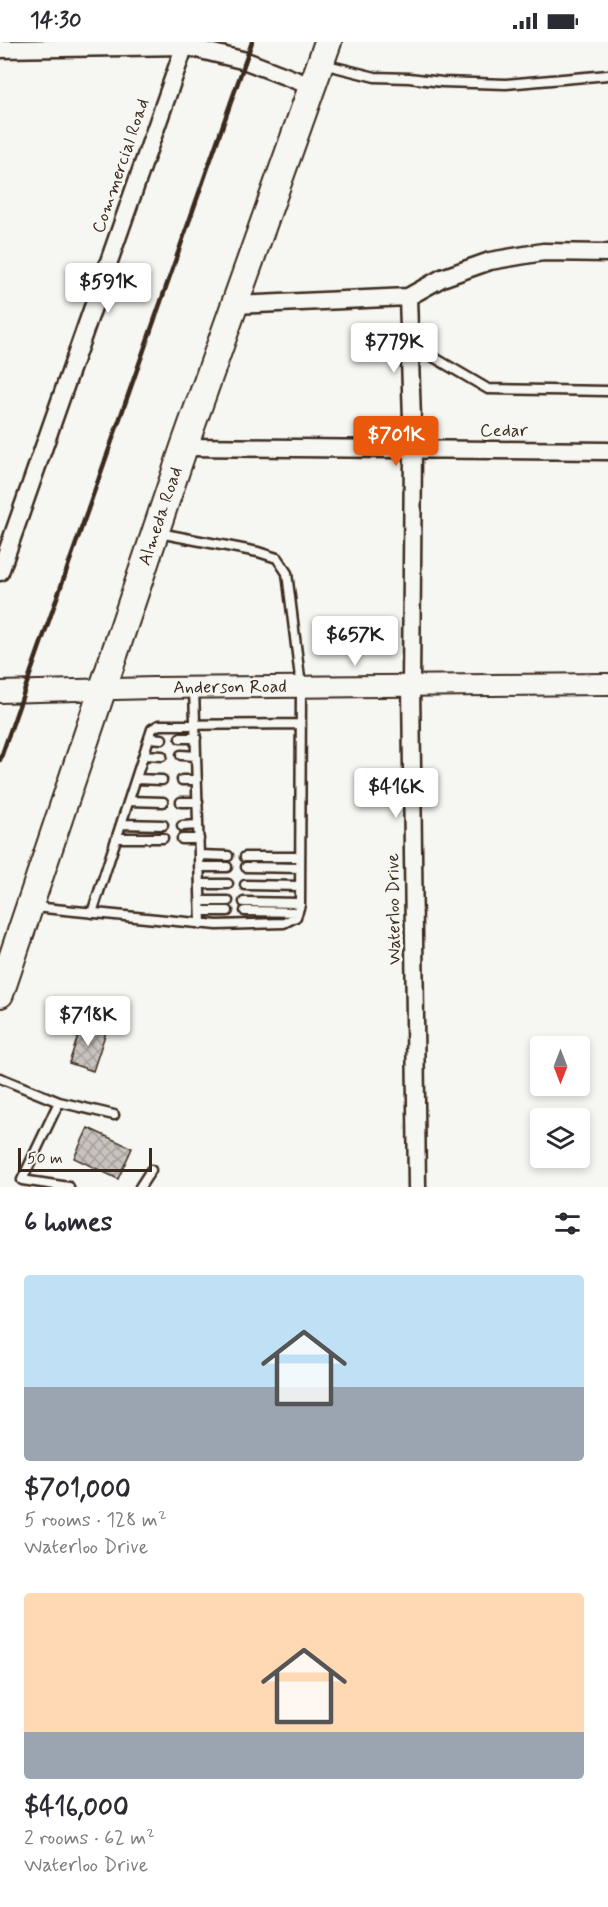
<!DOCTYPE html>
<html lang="en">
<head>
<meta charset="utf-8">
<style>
	:root { --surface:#fff; --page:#f7f7f7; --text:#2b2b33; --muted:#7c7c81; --accent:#ea580c }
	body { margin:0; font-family:Mynerve,sans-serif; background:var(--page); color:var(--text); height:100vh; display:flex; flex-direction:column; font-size:22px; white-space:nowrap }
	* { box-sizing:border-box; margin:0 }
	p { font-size:20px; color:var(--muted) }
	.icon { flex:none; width:33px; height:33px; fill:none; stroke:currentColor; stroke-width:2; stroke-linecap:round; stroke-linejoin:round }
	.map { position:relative; height:1145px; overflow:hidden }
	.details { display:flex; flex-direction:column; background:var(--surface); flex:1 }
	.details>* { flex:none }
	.needle { width:39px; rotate:180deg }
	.buttons { position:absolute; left:530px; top:994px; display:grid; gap:12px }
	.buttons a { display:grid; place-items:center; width:60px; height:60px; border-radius:6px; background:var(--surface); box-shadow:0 3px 9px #0003; font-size:30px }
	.scale { position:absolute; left:18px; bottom:15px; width:134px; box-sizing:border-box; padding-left:6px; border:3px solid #3b2a1e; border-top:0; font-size:16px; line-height:21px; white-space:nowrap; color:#3b2a1e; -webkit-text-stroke:4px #f6f6f2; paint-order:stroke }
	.price { position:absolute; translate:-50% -51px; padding:0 14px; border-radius:6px; background:#fff; color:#222; font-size:20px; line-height:39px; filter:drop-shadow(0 2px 3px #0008) }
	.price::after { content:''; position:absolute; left:50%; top:36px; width:18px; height:14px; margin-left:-9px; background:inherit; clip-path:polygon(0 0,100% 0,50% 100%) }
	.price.on { background:var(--accent); color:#fff }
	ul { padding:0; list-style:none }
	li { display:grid; align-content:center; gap:12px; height:318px; padding:0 24px }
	li span { display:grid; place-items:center; height:186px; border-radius:6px; color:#555 }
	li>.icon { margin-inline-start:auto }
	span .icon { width:108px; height:108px; fill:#fffc; stroke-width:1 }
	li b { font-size:26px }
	h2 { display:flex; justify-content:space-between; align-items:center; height:72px; padding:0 24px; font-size:26px }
	.status { display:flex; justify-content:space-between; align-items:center; height:42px; padding:0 30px; background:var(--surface); direction:ltr }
	.status svg { height:16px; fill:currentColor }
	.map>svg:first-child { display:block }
	.building { fill:url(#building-cross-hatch); stroke:#3b2a1e; stroke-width:1.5 }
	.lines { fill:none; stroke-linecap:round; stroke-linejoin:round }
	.service-casing { stroke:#3b2a1e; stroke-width:13 }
	.minor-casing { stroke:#3b2a1e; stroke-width:21 }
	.tertiary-casing { stroke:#3b2a1e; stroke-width:24 }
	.primary-casing { stroke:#3b2a1e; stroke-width:30 }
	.service { stroke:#f6f6f2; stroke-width:8 }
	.minor { stroke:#f6f6f2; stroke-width:16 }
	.tertiary { stroke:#f6f6f2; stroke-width:20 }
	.primary { stroke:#f6f6f2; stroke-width:26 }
	.rail { stroke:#3b2a1e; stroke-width:4.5 }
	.labels { text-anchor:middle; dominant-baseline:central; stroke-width:6; stroke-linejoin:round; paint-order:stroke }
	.street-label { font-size:18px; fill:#3b2a1e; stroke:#f6f6f2 }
</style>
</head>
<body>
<div class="status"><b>14:30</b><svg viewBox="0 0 49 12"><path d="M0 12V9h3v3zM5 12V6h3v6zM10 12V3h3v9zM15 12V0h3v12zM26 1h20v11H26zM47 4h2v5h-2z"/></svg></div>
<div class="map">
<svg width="608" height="1145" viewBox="0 0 608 1145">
	<defs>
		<pattern id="building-cross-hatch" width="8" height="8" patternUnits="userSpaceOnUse" patternTransform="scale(1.5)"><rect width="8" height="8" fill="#c8c3be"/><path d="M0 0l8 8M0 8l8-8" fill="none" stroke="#a49f9a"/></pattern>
	</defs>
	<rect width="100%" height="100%" fill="#f6f6f2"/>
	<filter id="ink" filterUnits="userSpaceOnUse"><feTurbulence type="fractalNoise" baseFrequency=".0167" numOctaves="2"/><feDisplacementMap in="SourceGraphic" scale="12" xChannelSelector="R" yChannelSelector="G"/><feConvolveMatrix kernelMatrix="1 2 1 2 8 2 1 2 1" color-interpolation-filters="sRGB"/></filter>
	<g filter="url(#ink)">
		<!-- building -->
		<path class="building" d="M82,982L106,990L93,1029L69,1021Z
			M88,1086L132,1106L118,1137L74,1116Z"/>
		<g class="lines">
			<!-- service casing -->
			<g class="service-casing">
				<path id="service" d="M323,22L375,35L409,36L442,40L506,42L608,33
					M411,302L488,347L608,349
					M194,646L201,882
					M149,696L162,697
					M180,696H196
					M144,713L162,714
					M181,713L196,714
					M136,737L162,738
					M182,738H197
					M129,759L163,760
					M181,760H198
					M121,782L163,783
					M182,784L198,783
					M117,796H163
					M182,797H199
					M199,813L228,814
					M245,815H300
					M199,825H227
					M246,825L300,826
					M200,842H228
					M245,843L300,844
					M200,859H228
					M244,860L300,861
					M34,865L217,883L284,881L296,875L300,863L301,644L287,531L277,516L258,510L159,491
					M201,869H228
					M245,869L298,870
					M92,871L152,687L159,683L301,682
					M0,1036L59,1060L22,1138L69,1145
					M59,1060L114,1073
					M140,1145L151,1128"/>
			</g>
			<!-- minor casing -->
			<g class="minor-casing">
				<path id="minor" d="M0,7L184,4L246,19L311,44
					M408,255L413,408L411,643L417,1145
					M234,263L408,255L442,236L490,219L543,210L608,211
					M184,405L608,409
					M0,530L186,0"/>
			</g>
			<!-- tertiary casing -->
			<g class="tertiary-casing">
				<g id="tertiary">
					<path id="s1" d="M0,650L154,646L608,642"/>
				</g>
			</g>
			<!-- primary casing -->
			<g class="primary-casing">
				<g id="primary">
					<path id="s2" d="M0,952L184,405L328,0"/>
				</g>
			</g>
			<!-- service -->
			<use href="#service" class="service"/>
			<!-- minor -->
			<use href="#minor" class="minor"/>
			<!-- tertiary -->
			<use href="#tertiary" class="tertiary"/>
			<!-- primary -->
			<use href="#primary" class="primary"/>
			<!-- rail -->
			<path class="rail" d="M0,718L252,0"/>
		</g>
	</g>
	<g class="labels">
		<!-- street labels -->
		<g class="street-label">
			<text transform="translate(121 124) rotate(-71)">Commercial Road</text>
			<text x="504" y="389">Cedar</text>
			<text stroke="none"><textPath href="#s2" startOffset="504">Almeda Road</textPath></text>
			<text stroke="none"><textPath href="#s1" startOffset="230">Anderson Road</textPath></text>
			<text transform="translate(394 867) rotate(-91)">Waterloo Drive</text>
		</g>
	</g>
</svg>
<div class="buttons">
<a><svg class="needle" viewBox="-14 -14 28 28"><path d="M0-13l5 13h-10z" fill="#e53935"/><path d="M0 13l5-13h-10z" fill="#7c7c81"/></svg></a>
<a><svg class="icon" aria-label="layers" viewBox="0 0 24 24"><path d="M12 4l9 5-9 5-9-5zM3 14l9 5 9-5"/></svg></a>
</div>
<div class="scale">50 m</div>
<b class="price" style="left:108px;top:272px">$591K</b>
<b class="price" style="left:394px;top:332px">$779K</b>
<b class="price on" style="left:396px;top:425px">$701K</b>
<b class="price" style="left:355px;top:625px">$657K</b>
<b class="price" style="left:396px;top:777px">$416K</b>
<b class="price" style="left:88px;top:1005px">$718K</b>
</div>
<section class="details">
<h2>6 homes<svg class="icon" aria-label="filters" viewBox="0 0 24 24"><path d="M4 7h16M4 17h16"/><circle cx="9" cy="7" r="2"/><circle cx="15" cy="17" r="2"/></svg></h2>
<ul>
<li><span style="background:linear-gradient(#bfe0f5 60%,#9aa5b1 0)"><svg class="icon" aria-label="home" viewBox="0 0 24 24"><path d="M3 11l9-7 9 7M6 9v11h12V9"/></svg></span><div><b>$701,000</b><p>5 rooms · 128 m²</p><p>Waterloo Drive</p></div></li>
<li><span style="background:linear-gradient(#ffd9b3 75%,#9aa5b1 0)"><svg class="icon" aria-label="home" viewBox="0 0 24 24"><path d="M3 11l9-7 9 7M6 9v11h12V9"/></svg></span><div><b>$416,000</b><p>2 rooms · 62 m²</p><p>Waterloo Drive</p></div></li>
</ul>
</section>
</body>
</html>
